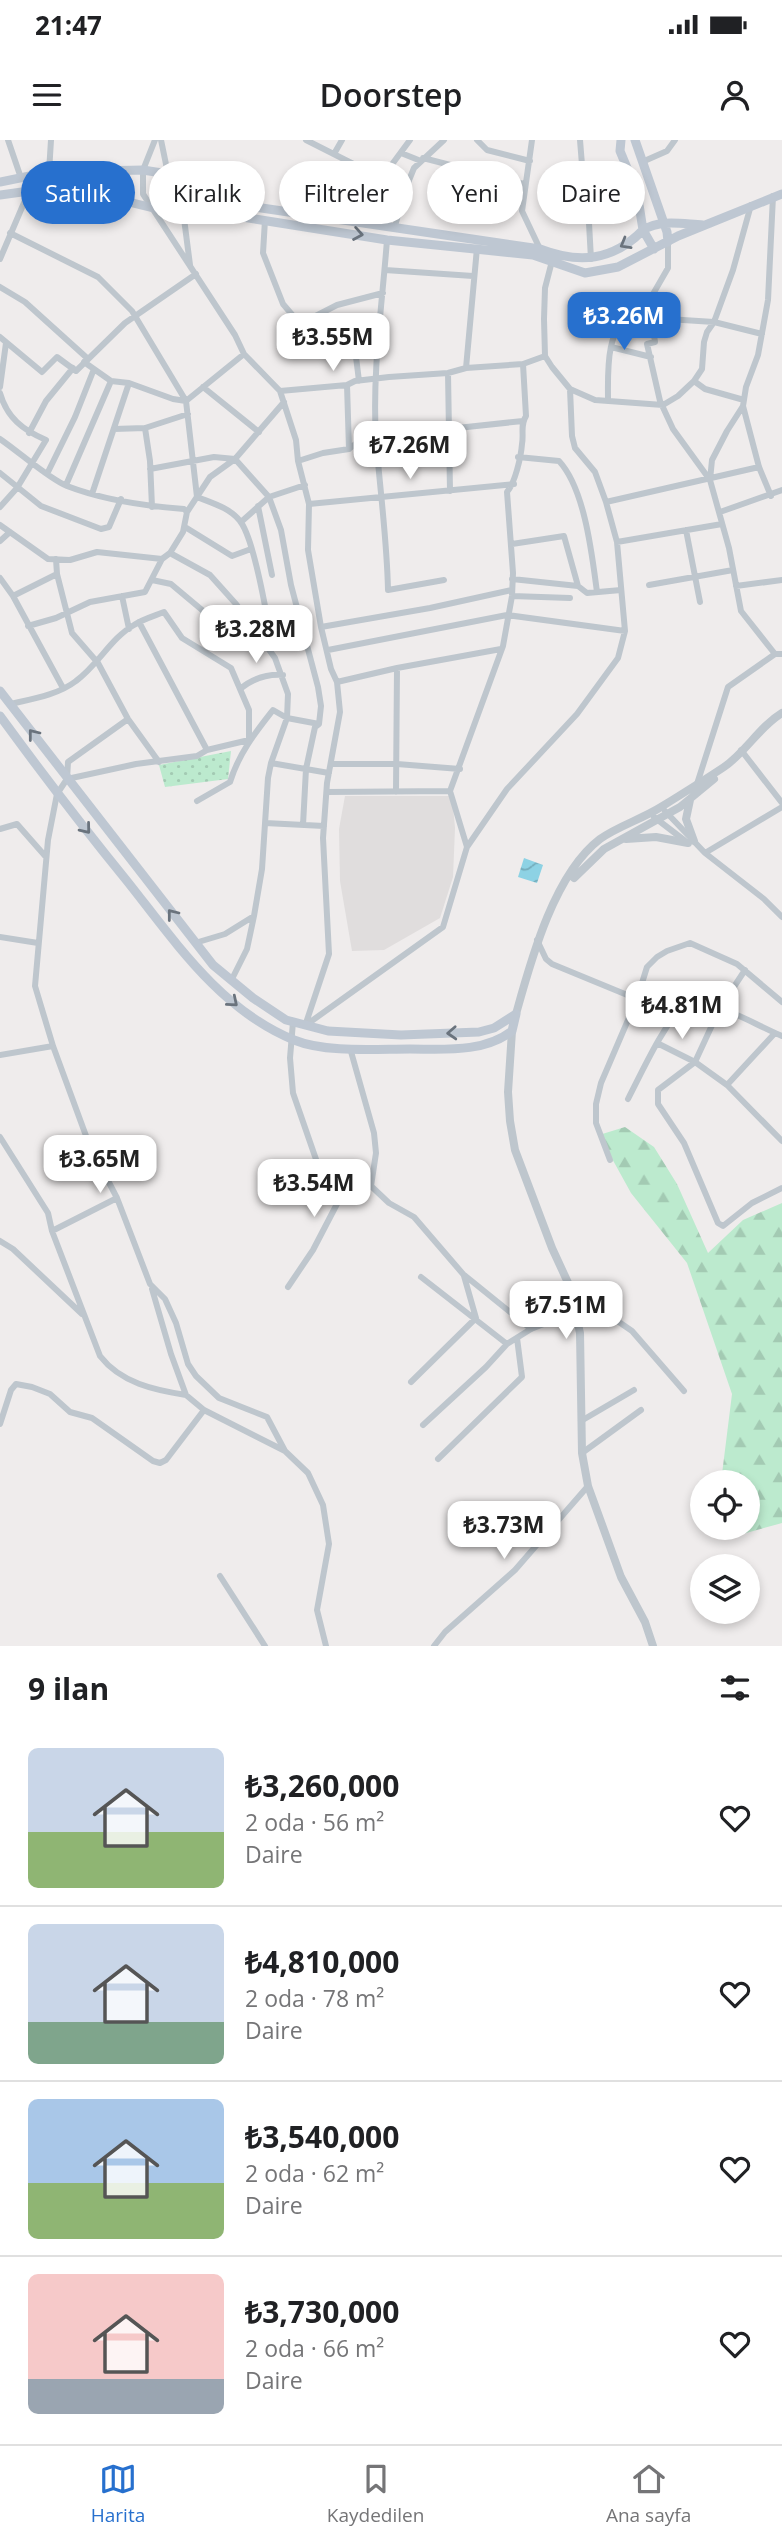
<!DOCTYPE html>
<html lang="tr">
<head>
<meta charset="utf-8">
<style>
	:root { --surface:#fff; --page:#f2f2f2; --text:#202124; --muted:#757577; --line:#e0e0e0; --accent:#2770ce }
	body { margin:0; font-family:"Open Sans",sans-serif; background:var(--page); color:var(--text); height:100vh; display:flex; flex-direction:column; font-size:26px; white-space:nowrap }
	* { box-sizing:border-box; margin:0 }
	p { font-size:23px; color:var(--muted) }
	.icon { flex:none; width:38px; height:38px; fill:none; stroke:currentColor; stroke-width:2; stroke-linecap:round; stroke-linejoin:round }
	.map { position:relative; height:1506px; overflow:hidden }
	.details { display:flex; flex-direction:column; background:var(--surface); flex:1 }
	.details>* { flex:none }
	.top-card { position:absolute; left:21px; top:21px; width:740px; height:63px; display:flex; gap:14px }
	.buttons { position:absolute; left:690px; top:1330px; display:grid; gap:14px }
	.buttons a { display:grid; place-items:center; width:70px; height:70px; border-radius:50%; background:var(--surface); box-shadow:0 4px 10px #0003; font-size:35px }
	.price { position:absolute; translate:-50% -60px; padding:0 16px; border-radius:14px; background:#fff; color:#222; font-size:23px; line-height:46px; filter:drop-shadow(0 2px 4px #0008) }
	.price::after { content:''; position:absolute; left:50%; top:42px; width:21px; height:16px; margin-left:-10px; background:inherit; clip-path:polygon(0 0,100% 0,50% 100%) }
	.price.selected { background:var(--accent); color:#fff }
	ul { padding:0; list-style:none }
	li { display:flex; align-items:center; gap:21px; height:175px; padding:0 28px }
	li+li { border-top:2px solid var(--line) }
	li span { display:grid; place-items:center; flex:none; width:196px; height:140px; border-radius:10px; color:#555 }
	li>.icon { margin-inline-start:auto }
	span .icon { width:84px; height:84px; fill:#fffc; stroke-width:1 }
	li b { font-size:30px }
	h2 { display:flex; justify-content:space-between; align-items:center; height:84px; padding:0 28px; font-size:30px }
	.chip { padding:0 24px; border-radius:32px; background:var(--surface); box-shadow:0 4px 10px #0003; font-size:24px; line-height:63px }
	.chip.selected { background:var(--accent); color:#fff }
	.status { display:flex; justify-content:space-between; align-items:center; height:49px; padding:0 35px; background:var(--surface); direction:ltr }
	.status svg { height:19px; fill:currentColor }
	header { display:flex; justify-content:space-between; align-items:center; height:91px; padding:0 28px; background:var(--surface); font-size:32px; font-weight:600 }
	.tab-bar { display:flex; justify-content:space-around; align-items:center; height:98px; border-top:2px solid var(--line); background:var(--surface); font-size:19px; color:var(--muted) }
	.tab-bar a { display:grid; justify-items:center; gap:4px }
	.tab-bar .selected { color:var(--accent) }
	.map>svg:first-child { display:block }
	.education { fill:#e0dddd }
	.green { fill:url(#green-dots) }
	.forest { fill:url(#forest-firs) }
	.water { fill:url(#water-waves) }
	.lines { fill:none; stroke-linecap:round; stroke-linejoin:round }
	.minor { stroke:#bec6cd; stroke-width:6 }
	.tertiary { stroke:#bec6cd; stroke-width:8 }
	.secondary { stroke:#bec7d2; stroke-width:9 }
	.oneway { stroke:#6a737d }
</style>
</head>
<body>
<div class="status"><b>21:47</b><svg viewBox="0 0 49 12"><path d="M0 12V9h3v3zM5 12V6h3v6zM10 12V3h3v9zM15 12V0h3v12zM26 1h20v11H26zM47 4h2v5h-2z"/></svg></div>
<header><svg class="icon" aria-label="menu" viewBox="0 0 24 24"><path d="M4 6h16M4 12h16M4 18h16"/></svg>Doorstep<svg class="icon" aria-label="person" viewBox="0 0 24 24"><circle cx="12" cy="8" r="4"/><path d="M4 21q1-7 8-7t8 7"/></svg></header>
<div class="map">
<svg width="782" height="1506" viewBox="0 0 782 1506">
	<defs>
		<pattern id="green-dots" width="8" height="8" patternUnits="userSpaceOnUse" patternTransform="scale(1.75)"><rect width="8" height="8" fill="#bceace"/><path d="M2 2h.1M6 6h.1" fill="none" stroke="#a3cab3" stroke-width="1.8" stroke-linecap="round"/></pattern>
		<pattern id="forest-firs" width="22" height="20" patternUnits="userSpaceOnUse" patternTransform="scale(1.75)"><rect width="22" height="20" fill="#bceace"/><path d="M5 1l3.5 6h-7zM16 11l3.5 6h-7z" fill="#a3cab3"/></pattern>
		<pattern id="water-waves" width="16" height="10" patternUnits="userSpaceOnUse" patternTransform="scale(1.75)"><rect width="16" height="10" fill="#8dd2e4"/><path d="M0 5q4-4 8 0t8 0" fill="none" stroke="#75adbc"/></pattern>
	</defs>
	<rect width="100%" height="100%" fill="#efecec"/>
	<!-- education -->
	<path class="education" d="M345,656H452L455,688L453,737L440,778L384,810L352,811L340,741L339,689Z"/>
	<!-- green -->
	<path class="green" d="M231,611L228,639L165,647L159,625Z"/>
	<!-- forest -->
	<path class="forest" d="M625,987L654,1007L677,1044L708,1113L743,1080L782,1063V1383L732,1397L730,1388H747V1342H721L732,1254L687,1123L631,1053L599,995Z"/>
	<!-- water -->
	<path class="water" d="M524,718L543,725L537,743L518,737Z"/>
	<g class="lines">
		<!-- minor -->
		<path class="minor" d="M8,0L21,38
			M155,0L143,30V54L235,195L244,214L280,251L296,300L298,321L309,364L308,410L321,487L331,529L337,542L340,572L327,643L323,698L329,814L305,886
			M161,0L168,34L182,63L190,125
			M306,0L405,50
			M477,0L487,10L530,21
			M532,0L522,71L540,109
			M580,0L583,37L588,65L591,119
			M401,13L421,21
			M334,14L342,0
			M423,18L524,44
			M642,22L667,11L675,0
			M49,32L51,0
			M386,41L393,23L410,0
			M265,80L263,113L283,164L300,184L337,165L383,153
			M395,86L405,50L414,28L444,0
			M10,93L98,137L132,171L186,261L197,357C212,363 230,368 240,381C253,397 264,460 268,482
			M387,100C382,166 372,233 376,299C380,350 387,400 388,450L444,440
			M668,102V128L649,161L655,202L647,204L660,261L673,289L710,340L729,408L741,471L775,514
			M0,119L29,51
			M552,121L545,148L544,179L545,216L552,227L570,249L595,260L663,265L678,256L694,241L702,229L704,202L707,192L714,182L733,130L751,65
			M385,130L473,136
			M0,147L25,162L87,218
			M652,178L714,182L762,194
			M0,197L42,232L57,217L76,231L125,183L196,134
			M611,207L651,217
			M338,212L355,209L359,241
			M84,222L111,241L129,243L173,259L186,261L244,214
			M466,228L477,108
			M448,233L450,351
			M694,241L705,249L744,260
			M347,245L349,309
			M0,247L6,203
			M203,247L259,292
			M280,251L347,245L355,241L389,237L448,233L466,228L523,224L545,216
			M0,253C7,278 23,290 46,300L17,348L0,367
			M608,261C608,231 605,190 633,170C637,167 645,166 650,164
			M743,266L759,327L771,356
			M145,288L150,321L152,367
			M114,289L145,288L188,274
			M448,289L523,281
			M29,293L46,261L73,228
			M0,299C18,311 49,339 67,346C103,360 145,366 184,369L187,372
			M518,317L559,321C585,349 592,415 597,452
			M298,321L323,313L349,309L359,301L376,298
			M150,329L214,317L235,319L269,357L281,390L291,445L318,547L321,566L319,584L315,587L306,629L303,685
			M0,333L41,366L101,389L109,387L121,359
			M47,334L75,277L94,229
			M710,340L712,320L727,291L743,266L746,247L758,215L768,160L773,56
			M66,345L111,241
			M92,354L129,243
			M606,362L759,327
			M309,364L514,344
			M258,366L272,435
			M720,372L782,350
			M241,382L269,357L305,345
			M0,385L48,419L70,420L97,412L162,419
			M185,387L232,416L251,409
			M686,390L700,462
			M0,401L10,392
			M617,402L722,384
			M512,404L564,396L578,446
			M170,413L210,435L236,464L275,518L288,554L287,578L271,623L268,638L262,729L254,776L225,794L195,803
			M56,419L57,434L72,493L98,523L128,579L159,622
			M0,438L13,456L63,548
			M512,439L578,446L587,453L621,450
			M152,440L171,444L208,475
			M649,445L733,430
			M736,446L782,440
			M13,456L57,434
			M122,456L129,489
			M512,456L570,458
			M139,482L207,610
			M28,486L56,478L90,462L145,452L162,419L170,413L183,392L187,372L210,337L235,319L284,262
			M321,487L430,468L512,450
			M259,496L268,482L299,470
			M328,510L507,475L625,491
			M337,542L397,528L501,509
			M240,549C252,539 267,534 283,535
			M10,564C32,559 58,555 76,541C98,525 111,498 134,485C143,479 154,476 164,472L182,498L231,528L249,570V600L207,610L197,616L136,624L67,639
			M128,579L68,622L67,639L57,654L48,700L35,846L53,906L89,1004L117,1058L150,1144L165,1159L176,1183L188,1224L196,1236L219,1258L267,1277L285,1311L308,1333L323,1365L329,1404L317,1470L326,1506
			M741,610L782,663
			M271,623L329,633
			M331,624H397L460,629
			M697,644L728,547L775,514H782
			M327,652L450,651
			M396,652L397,528
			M197,661L230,642C239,613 255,593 273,570L287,578L319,584
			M665,671L705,713L764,759L782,777
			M654,677L684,700
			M265,683L324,686
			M0,689L17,684L46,717
			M467,707L450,651L503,506L512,456L513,433L507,352C515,343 521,317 522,304C524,294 520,285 526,276L523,224
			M703,711L705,713L782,667
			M0,797L38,803
			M537,800L546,819L552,824L637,859
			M745,830L720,868L695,922L658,950V964L684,1003L718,1083L723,1086L752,1063L782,1048
			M231,841L247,809L254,776
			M293,882L290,918L293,953L327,1051L338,1062
			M306,885L443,787L467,707L507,649L577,574L618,518L625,491L617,402L606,362L595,332L575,308L572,296L570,249
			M657,903L695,922L727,945L782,1001
			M350,908L374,993L376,1013L371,1046L389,1063L414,1077L463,1134L531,1189
			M0,915L53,906
			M727,945L775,893
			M628,959C645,926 661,890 685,862C725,864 747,881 782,896
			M0,997L48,1073L52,1091L100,1216C121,1243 154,1250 186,1255
			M610,1020L596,983V964L601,943L637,859L647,827L657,817L667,811L690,803L737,824L782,862
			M52,1091L117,1058
			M0,1101L13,1109L82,1174
			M421,1137L507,1204
			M288,1147L313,1110L338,1062L352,1058L371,1046
			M152,1149L171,1214L186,1255L204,1270L285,1311
			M411,1242L476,1178L464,1136
			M581,1281L634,1250
			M0,1284L11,1250L16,1244L32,1247L50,1254L70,1272L92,1278L153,1321L160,1323L166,1320L204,1270
			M423,1285L486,1227L507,1204L531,1189L589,1166L600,1169L632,1191L684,1251
			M582,1313L641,1270
			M438,1319L522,1237L517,1198
			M220,1436L265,1506
			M434,1506L445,1492L515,1430L588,1346"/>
		<!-- tertiary -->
		<path class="tertiary" d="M690,660L686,679L694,701
			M626,699L656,697L688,703
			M574,738L604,709L680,667L714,639
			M516,874C531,820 554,734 600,699C618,686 642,679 661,667C682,654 703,641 724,627C746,612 759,587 782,573
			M512,891L508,952L510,981L515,1010L552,1108L570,1147L580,1193L582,1313L588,1346L621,1437L645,1482L653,1506"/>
		<!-- secondary -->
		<path class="secondary" d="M635,0L667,92L668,102
			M0,42L49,32L143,30L168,34L221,58L248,66L540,109C579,124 613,121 643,90L637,52L620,11L621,0
			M0,55L29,51H83L170,72L223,74L387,100L533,115L585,133L618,127L678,96L782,54
			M654,109L643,90C661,79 682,84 703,85
			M0,551L213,825L253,858L286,880L328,891L401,895L479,892L494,888L516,874
			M0,576C41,632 83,687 127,741C174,800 220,870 294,900C326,913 375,909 410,909C444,909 483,913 512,891L516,874"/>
	</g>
	<!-- one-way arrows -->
	<defs><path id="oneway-chevron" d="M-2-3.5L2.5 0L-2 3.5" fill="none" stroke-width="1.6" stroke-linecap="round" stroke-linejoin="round" transform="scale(1.75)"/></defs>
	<g class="oneway">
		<use href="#oneway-chevron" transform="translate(358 94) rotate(10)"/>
		<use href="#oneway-chevron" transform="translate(625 104) rotate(150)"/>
		<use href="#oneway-chevron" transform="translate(33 594) rotate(-128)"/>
		<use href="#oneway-chevron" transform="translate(86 689) rotate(51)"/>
		<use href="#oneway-chevron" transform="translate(172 774) rotate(-128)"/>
		<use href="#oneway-chevron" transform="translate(233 862) rotate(40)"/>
		<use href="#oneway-chevron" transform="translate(452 893) rotate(177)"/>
	</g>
</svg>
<div class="buttons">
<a><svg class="icon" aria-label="locate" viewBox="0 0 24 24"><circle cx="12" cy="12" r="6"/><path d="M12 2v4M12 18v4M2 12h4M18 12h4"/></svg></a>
<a><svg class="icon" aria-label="layers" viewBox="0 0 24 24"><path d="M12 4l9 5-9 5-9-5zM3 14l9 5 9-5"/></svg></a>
</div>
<b class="price selected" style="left:624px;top:212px">₺3.26M</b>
<b class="price" style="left:333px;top:233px">₺3.55M</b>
<b class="price" style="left:410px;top:341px">₺7.26M</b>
<b class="price" style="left:256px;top:525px">₺3.28M</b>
<b class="price" style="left:682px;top:901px">₺4.81M</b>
<b class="price" style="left:100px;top:1055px">₺3.65M</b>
<b class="price" style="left:314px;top:1079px">₺3.54M</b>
<b class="price" style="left:566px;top:1201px">₺7.51M</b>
<b class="price" style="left:504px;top:1421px">₺3.73M</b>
<div class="top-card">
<a class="chip selected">Satılık</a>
<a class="chip">Kiralık</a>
<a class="chip">Filtreler</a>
<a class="chip">Yeni</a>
<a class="chip">Daire</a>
</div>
</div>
<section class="details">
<h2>9 ilan<svg class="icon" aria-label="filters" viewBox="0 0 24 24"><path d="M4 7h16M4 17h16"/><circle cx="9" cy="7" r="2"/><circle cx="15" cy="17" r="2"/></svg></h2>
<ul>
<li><span style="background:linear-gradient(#c9d6e8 60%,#8fb573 0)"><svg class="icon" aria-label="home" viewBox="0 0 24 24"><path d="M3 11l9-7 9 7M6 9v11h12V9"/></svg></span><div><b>₺3,260,000</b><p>2 oda · 56 m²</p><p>Daire</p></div><svg class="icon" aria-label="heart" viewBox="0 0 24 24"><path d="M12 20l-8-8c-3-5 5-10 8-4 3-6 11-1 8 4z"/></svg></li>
<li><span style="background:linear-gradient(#c9d6e8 70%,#7fa58c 0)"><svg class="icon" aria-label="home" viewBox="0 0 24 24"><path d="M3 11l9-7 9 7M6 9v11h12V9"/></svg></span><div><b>₺4,810,000</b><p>2 oda · 78 m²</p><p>Daire</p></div><svg class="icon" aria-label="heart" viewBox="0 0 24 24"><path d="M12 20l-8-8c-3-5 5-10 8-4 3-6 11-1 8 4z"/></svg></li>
<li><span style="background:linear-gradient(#a9c7e8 60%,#8fb573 0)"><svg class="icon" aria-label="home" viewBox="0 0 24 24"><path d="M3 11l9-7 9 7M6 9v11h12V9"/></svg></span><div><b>₺3,540,000</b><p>2 oda · 62 m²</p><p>Daire</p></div><svg class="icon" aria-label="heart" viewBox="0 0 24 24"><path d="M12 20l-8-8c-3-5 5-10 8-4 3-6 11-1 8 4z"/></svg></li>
<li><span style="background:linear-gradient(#f6c9c9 75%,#9aa5b1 0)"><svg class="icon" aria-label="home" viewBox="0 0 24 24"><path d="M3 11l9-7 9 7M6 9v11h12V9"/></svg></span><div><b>₺3,730,000</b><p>2 oda · 66 m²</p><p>Daire</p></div><svg class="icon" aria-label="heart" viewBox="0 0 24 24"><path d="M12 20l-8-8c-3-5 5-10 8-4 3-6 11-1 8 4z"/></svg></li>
</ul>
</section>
<nav class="tab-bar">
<a class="selected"><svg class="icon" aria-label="map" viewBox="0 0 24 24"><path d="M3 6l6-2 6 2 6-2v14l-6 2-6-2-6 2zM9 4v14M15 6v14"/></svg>Harita</a>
<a><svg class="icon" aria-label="saved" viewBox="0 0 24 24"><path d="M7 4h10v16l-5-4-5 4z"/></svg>Kaydedilen</a>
<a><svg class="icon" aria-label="home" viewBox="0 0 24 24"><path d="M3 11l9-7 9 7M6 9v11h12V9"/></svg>Ana sayfa</a>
</nav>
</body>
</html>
